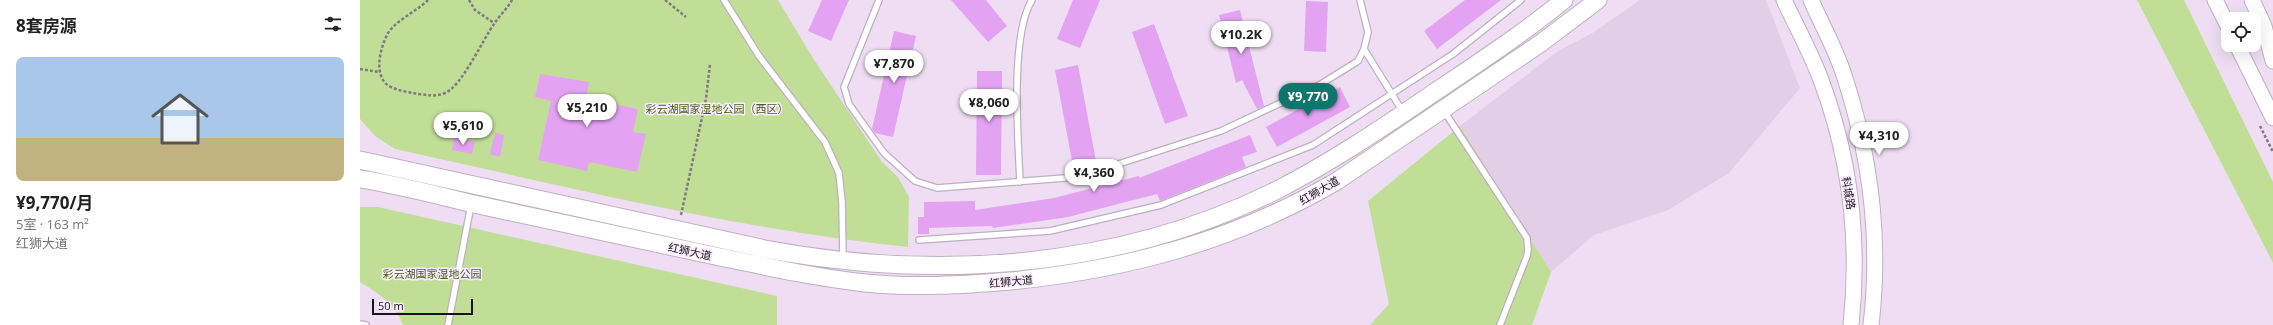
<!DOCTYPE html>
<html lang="zh">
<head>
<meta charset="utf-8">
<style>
	:root { --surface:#fff; --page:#f2f2f2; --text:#222; --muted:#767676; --accent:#0f766e }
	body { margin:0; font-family:"Open Sans","Noto Sans SC",sans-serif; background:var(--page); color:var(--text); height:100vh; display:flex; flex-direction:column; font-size:15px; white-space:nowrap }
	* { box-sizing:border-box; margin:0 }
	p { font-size:13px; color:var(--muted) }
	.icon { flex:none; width:22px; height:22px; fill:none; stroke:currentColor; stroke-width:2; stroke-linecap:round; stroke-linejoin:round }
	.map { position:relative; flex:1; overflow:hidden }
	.sheet { display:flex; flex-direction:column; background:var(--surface); width:360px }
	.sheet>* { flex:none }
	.tools { position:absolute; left:1861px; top:12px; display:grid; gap:8px }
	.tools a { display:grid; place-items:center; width:40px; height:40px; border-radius:8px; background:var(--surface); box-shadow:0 4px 16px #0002; font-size:20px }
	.scale { position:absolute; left:12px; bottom:10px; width:101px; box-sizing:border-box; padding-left:4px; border:2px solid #181219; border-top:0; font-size:11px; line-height:14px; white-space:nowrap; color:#181219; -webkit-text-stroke:3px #faedfd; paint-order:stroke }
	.price { position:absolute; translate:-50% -34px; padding:0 9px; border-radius:14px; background:#fff; color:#222; font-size:13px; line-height:26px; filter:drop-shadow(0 1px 2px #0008) }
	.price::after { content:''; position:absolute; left:50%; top:24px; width:12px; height:9px; margin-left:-6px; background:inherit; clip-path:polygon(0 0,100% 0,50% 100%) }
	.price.on { background:var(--accent); color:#fff }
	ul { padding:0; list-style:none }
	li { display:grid; align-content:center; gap:8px; height:212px; padding:0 16px }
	li span { display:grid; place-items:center; height:124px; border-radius:8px; color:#555 }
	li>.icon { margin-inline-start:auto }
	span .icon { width:72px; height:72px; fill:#fffc; stroke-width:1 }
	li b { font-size:17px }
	h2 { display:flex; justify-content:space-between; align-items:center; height:48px; padding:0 16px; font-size:17px }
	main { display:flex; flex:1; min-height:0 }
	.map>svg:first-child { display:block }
	.built { fill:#e3cee8 }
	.green { fill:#c1de96 }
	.building { fill:#e3a3f2 }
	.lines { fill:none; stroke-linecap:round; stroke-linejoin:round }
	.lane-casing { stroke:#bfafc3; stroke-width:8 }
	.secondary-casing { stroke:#bfafc3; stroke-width:17 }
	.primary-casing { stroke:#bfafc3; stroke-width:19 }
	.path { stroke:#837886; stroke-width:2.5; stroke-dasharray:3 2; stroke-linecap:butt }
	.lane { stroke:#fff; stroke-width:5.5 }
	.secondary { stroke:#fff; stroke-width:15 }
	.primary { stroke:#fff; stroke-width:17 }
	.labels { text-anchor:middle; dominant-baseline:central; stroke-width:3; stroke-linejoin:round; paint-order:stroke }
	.park-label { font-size:11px; fill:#485e1e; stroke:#faedfd }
	.street-label { font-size:11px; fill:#181219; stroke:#faedfd }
</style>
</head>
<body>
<main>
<section class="sheet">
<h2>8套房源<svg class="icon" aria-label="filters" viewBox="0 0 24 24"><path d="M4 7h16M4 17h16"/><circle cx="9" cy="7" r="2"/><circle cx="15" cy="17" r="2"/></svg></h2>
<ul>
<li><span style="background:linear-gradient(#a9c7e8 65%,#c2b280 0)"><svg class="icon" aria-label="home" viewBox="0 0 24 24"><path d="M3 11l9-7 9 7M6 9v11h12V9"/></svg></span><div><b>¥9,770/月</b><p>5室 · 163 m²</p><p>红狮大道</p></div></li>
</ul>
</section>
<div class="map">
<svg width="1913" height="325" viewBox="0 0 1913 325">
	<rect width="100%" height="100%" fill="#efdef3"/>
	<!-- built -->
	<path class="built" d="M1280,0H1406L1440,88L1369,173L1308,210L1234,235L1191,272L1100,126L1198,51L1234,32Z"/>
	<!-- green -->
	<path class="green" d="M0,0H418L451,55L522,162L538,177L549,197L548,247C375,229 205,186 35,149L15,136L0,119Z
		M1777,0H1824L1913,182V263Z
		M1100,126L1191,272L1172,325H1010L1029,304L1008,201Z
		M0,207H18L417,296V325H43C36,305 17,292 0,282Z"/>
	<!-- building -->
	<path class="building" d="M462,0H489L471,41L448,31Z
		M591,0H626L647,26L628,42Z
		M713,0H740L720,48L697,39Z
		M1105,0H1141L1077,49L1064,31Z
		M946,1L968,2L966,52L944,51Z
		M880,10L904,106L897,109L882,80L876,83L859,15Z
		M794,24L828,116L805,124L772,32Z
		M534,31L556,36L533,137L515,133L512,129Z
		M718,65L736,161L713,166L695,70Z
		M617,71H642L641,175H616Z
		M180,74L229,82L226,98L278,109L273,132L286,134L277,172L229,162L227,171L178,160L191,101L175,97Z
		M980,87L990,107L917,147L906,127Z
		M135,133L144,135L140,157L130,154Z
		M890,135L897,152L882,157L886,167L800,201L797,194L708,217L633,228L632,226L569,228V234H558V217H564V202L615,201V210L694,198L779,176V178Z
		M94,137L115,142L112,154L92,150Z"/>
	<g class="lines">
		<!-- lane casing -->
		<g class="lane-casing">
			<path id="lane" d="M364,0L399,56L465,142L479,173L482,202L483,258
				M519,0L484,87L489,104L524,153L555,181L577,188L718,177L861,131L961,84L998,61L1004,49L1008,32L1000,0
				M1004,49L1043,112
				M1084,111L1167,238L1168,250L1167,256L1140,325
				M660,182C658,138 650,35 672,0
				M559,240L690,231L801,205L953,145L1093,54L1161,0
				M0,324L6,325
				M88,325L111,205"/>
		</g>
		<!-- secondary casing -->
		<g class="secondary-casing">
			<path id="secondary" d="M1424,0C1436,26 1451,53 1461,80C1491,160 1500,240 1491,325
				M1451,0C1462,25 1476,50 1484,75C1511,157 1521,240 1511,325
				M1855,0L1868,26
				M1892,0L1904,26L1913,61
				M1877,45L1913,118"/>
		</g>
		<!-- primary casing -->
		<g class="primary-casing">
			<path id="primary" d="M0,160L405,249C575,281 756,269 913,192C967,165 1019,130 1069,96C1115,65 1161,35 1204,0
				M0,179C38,185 76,195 114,204C191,221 269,237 346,254C399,265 451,277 505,283C554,288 603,285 651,281C769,269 874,241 977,181L1181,43L1238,0"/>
		</g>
		<!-- path -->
		<path class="path" d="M68,0C57,11 33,22 27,35C20,49 13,76 29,86C38,91 49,92 58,94C68,95 76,97 85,93C102,86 122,41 134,24C139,16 147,9 152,0
			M109,0L115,10L134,23
			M305,0L326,17
			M0,69L19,72
			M1900,126L1913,152
			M321,215L346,99L350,64"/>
		<!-- lane -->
		<use href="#lane" class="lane"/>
		<!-- secondary -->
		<use href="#secondary" class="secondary"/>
		<!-- primary -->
		<use href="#primary" class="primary"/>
	</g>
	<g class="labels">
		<!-- park labels -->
		<g class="park-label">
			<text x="357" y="108">彩云湖国家湿地公园（西区）</text>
			<text x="72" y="273">彩云湖国家湿地公园</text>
		</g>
		<!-- street labels -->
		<g class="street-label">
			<text transform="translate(959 190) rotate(-30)">红狮大道</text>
			<text transform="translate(1489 193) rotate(80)">科城路</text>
			<text transform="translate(330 251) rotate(12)">红狮大道</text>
			<text transform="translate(651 281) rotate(-5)">红狮大道</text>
		</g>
	</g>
</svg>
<div class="tools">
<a><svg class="icon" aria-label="locate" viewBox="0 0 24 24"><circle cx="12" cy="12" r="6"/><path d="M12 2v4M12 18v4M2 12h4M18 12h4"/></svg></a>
</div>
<div class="scale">50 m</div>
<b class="price" style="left:881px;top:55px">¥10.2K</b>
<b class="price" style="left:534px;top:84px">¥7,870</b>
<b class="price on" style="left:948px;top:117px">¥9,770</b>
<b class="price" style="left:629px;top:123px">¥8,060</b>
<b class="price" style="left:227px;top:128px">¥5,210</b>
<b class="price" style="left:103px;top:146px">¥5,610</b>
<b class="price" style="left:1519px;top:156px">¥4,310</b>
<b class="price" style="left:734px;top:193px">¥4,360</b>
</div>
</main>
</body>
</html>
